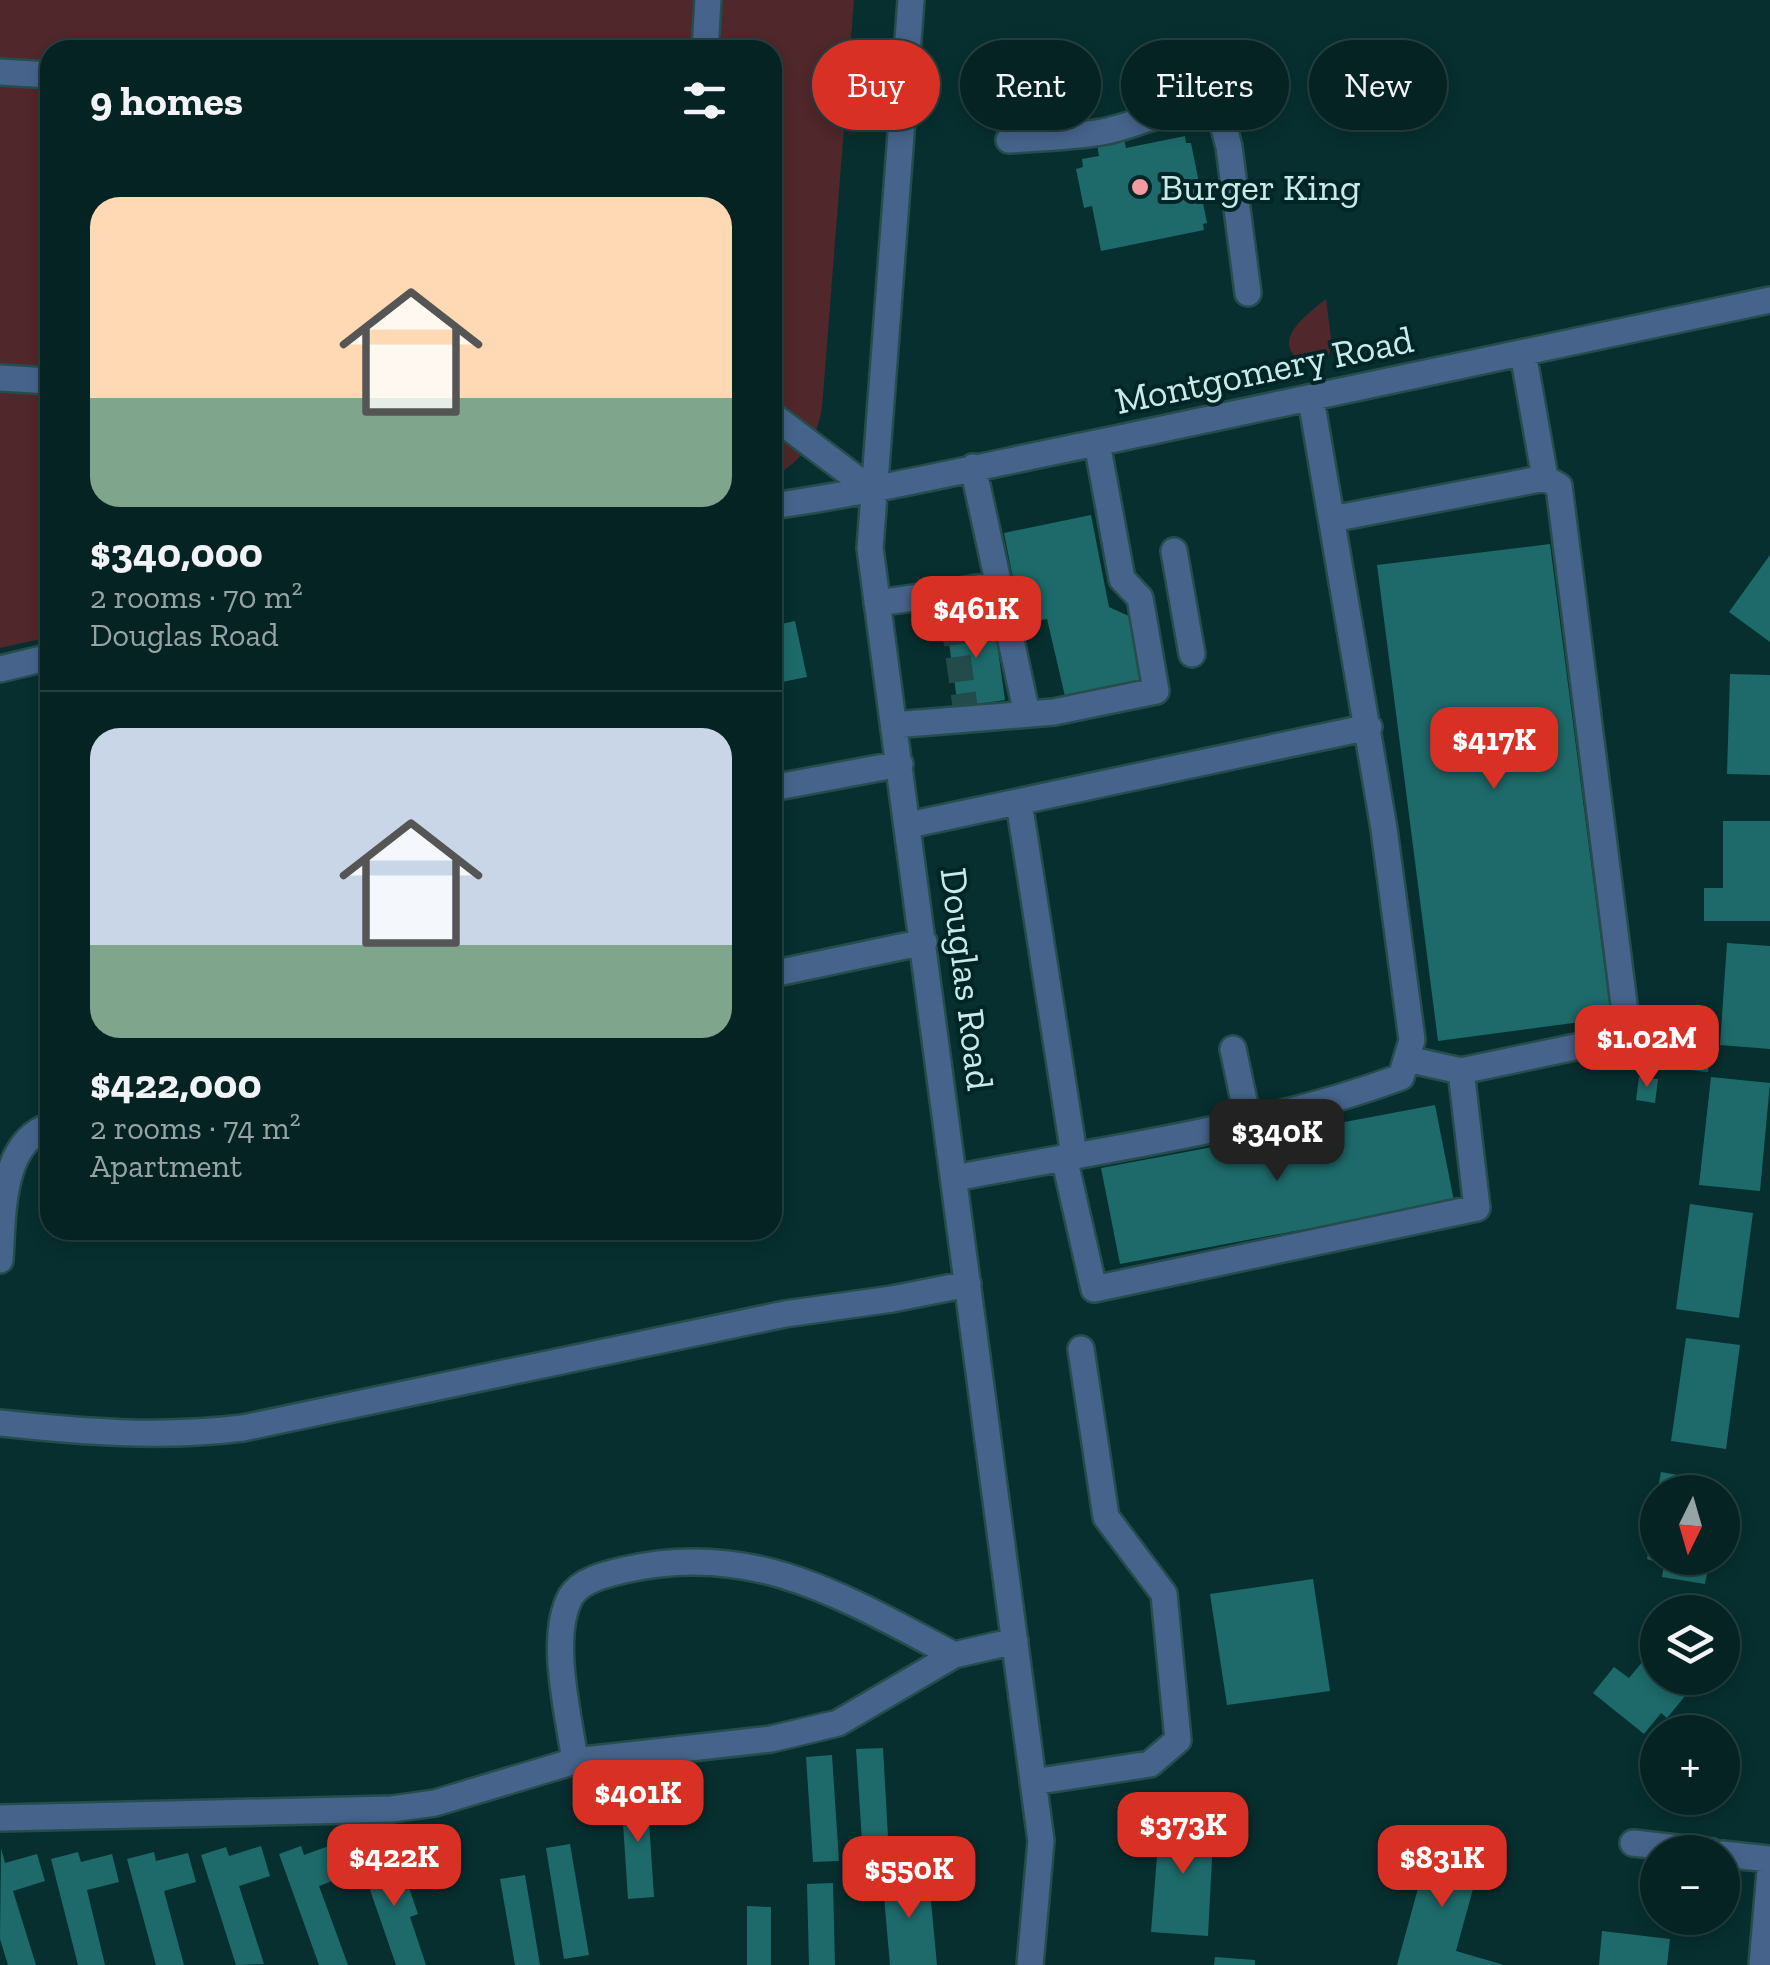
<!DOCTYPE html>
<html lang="en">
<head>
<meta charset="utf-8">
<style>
	:root { --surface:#052323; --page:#0e2b2b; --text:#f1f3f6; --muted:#97a4a6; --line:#264041; --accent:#d93025 }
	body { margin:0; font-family:"Zilla Slab",serif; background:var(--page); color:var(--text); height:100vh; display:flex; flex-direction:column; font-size:38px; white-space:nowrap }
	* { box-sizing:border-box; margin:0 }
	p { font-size:32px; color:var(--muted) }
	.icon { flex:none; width:55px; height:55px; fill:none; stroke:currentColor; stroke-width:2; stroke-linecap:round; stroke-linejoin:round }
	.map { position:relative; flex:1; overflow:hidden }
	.side { position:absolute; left:40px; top:40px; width:742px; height:1200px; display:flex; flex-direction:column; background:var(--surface); border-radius:30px; box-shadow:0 5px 15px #0003,0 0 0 2px var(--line) }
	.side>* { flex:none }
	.banner { position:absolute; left:812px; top:40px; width:808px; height:90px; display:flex; gap:20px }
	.needle { width:65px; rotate:185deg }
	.fabs { position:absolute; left:1640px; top:1475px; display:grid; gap:20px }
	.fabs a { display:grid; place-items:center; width:100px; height:100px; border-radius:50%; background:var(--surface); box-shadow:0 5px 15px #0003,0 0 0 2px var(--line); font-size:50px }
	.price { position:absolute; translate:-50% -85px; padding:0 22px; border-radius:20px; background:var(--accent); color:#fff; font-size:32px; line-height:65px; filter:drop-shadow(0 2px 5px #0008) }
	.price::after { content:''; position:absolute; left:50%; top:60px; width:30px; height:22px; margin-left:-15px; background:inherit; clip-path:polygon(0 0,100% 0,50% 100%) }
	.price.active { background:#222; color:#fff }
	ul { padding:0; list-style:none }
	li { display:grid; align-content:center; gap:20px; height:530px; padding:0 50px }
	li+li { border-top:2px solid var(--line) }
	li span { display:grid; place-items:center; height:310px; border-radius:30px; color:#555 }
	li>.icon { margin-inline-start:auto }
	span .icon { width:180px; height:180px; fill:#fffc; stroke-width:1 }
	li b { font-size:42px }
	h2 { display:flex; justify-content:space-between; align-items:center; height:120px; padding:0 50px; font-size:42px }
	.pill { padding:0 35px; border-radius:45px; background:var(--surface); box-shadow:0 5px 15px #0003,0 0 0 2px var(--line); font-size:35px; line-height:90px }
	.pill.active { background:var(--accent); color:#fff }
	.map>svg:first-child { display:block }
	.green { fill:#50272b }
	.building { fill:#1e6a6a }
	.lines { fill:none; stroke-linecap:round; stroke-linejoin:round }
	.minor-tunnel { stroke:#244b4b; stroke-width:25; stroke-dasharray:25 12; stroke-linecap:butt }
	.minor-casing { stroke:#264d4d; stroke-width:30 }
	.minor { stroke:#46648b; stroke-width:25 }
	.poi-dot { fill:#f49aa1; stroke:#002526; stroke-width:4 }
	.labels { text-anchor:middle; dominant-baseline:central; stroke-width:8; stroke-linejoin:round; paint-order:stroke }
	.poi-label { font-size:38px; fill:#c8eae9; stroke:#002526; text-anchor:start }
	.street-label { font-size:38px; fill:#c8eae9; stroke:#002526 }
</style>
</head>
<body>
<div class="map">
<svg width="1770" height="1965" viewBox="0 0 1770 1965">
	<rect width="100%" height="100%" fill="#072f2f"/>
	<!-- green -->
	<path class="green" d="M0,0H854L822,408C815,445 803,458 773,478L772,50H50V637L0,648Z
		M1326,299L1332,346L1325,363L1310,367C1265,344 1303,318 1326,299Z"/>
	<!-- building -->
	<path class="building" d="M1185,136L1186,143H1191L1207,223L1203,224L1204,230L1101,251L1092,206L1084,208L1076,169L1083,167L1082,159L1099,156L1097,144L1124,139L1126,148Z
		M1091,515L1109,607L1131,617L1146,688L1067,705L1047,619L1022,624L1004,533Z
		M1550,544L1611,1018L1438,1041L1377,565Z
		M1770,555V642L1729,612Z
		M993,614L1005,700L958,707L946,622Z
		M795,621L807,677L772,684V626Z
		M1730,674L1770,675V775L1727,774Z
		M1723,821H1770V921H1704V888H1723Z
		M1727,943L1770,946V1049L1720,1045Z
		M1670,1019L1713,1023L1708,1072L1664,1067Z
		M1639,1077L1658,1079L1655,1103L1636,1100Z
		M1711,1077L1770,1083L1760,1191L1699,1185Z
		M1435,1105L1454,1201L1120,1264L1101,1168Z
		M1690,1204L1753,1213L1739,1318L1676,1309Z
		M1686,1338L1740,1345L1726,1449L1671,1441Z
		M1661,1472L1717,1482L1715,1492H1657Z
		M1655,1505L1658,1559L1710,1558L1705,1584L1662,1577L1664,1565L1647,1559Z
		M1313,1579L1330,1691L1227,1705L1210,1594Z
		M1658,1643V1678H1700L1667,1718L1661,1713L1644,1734L1593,1693L1614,1667L1629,1678Z
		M883,1748L889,1854L863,1856L856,1749Z
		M832,1755L839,1861L813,1862L806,1757Z
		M647,1791L654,1897L628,1899L621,1793Z
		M1160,1818L1214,1820L1208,1936L1151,1932Z
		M1431,1841L1482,1856L1456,1951L1504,1965H1397Z
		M337,1843L349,1875L319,1886L348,1965H319L279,1854L301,1846L304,1855Z
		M570,1844L589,1955L564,1959L546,1848Z
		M261,1846L270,1876L239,1886L264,1964L236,1965L201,1855L226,1847L229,1856Z
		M1,1848L5,1863L37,1854L45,1881L13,1891L36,1965H8L0,1939Z
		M383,1849L393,1877L404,1873L418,1914L410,1917L426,1965H396L359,1858Z
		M78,1852L81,1862L112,1854L119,1882L87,1890L105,1965H78L51,1859Z
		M154,1852L156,1861L188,1853L196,1882L164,1891L184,1965H156L127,1859Z
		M902,1872L903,1883L929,1880L937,1965H890L882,1874Z
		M525,1875L540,1965H515L500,1879Z
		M833,1883L835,1965H809L807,1884Z
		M747,1906L771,1907V1965H747Z
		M1602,1931L1670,1939L1667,1965H1599Z
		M1215,1957L1255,1960V1965H1214Z"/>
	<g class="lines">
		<!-- minor-tunnel -->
		<path class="minor-tunnel" d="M953,620L965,706"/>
		<!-- minor casing -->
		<g class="minor-casing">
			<path id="minor" d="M911,0L870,548L1041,1841L1030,1965
				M705,50L708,0
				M0,72L50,75
				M1009,140C1040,138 1072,137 1102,132C1142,125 1184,96 1222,119L1229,147L1248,293
				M0,378L50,381
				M772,415L873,491
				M973,467L1027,714
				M772,506C883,490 991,464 1101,442C1324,396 1547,346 1770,300
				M1332,519L1545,478L1523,353
				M1174,551L1192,654
				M877,603L949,593
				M953,620L949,593L999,584
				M0,669L50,657
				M894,725L1054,712L1156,691L1140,598L1122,579L1097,443
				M772,788L900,764
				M1019,802L1074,1155
				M909,825L1369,727
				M772,974L924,942
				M1233,1049L1248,1120
				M1461,1071L1628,1036L1559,486L1545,478
				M1064,1157L1094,1289L1477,1208L1461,1071L1407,1059
				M955,1178C1104,1149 1259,1129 1401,1077L1412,1040L1384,829L1311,399
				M0,1260C3,1216 0,1142 50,1126
				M0,1423C82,1432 161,1438 243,1428L785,1314L892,1299L968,1284
				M575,1761C569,1716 548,1637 571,1596C581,1580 607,1574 624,1570C753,1540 844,1597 954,1655
				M1033,1782L1150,1764L1178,1740L1164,1594L1106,1517L1081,1349
				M0,1818L392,1809L435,1803L575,1761L771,1739L838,1723L954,1655L1015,1641
				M1633,1843L1712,1852
				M1722,1854L1770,1859
				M1762,1965L1770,1872"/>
		</g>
		<!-- minor -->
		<use href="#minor" class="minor"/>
	</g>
	<!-- markers -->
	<circle class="poi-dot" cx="1140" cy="187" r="10"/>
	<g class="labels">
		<!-- poi labels -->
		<g class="poi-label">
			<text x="1160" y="187">Burger King</text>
		</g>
		<!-- street labels -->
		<g class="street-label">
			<text transform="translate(1264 370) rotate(-12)">Montgomery Road</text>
			<text transform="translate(967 979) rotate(83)">Douglas Road</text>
		</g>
	</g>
</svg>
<div class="fabs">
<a><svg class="needle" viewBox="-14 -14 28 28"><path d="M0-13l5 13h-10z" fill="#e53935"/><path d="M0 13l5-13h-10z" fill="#97a4a6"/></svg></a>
<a><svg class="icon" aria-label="layers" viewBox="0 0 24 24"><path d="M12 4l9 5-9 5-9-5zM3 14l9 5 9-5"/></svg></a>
<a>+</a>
<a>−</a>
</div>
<b class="price" style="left:976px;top:661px">$461K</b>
<b class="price" style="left:1494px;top:792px">$417K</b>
<b class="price" style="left:1647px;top:1090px">$1.02M</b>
<b class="price active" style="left:1277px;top:1184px">$340K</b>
<b class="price" style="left:638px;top:1845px">$401K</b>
<b class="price" style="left:1183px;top:1877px">$373K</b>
<b class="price" style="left:394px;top:1909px">$422K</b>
<b class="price" style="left:1442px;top:1910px">$831K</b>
<b class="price" style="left:909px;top:1921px">$550K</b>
<div class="banner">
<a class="pill active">Buy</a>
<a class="pill">Rent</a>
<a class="pill">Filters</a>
<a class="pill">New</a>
</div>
<section class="side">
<h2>9 homes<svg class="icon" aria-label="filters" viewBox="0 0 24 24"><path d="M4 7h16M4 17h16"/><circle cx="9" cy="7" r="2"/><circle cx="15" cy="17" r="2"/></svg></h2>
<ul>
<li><span style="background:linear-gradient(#ffd9b3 65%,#7fa58c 0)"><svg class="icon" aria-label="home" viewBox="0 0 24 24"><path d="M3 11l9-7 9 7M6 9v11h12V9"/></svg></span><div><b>$340,000</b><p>2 rooms · 70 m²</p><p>Douglas Road</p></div></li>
<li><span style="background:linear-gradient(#c9d6e8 70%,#7fa58c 0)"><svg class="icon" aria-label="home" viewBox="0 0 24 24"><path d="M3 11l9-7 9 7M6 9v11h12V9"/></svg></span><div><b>$422,000</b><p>2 rooms · 74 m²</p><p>Apartment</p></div></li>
</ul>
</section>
</div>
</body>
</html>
